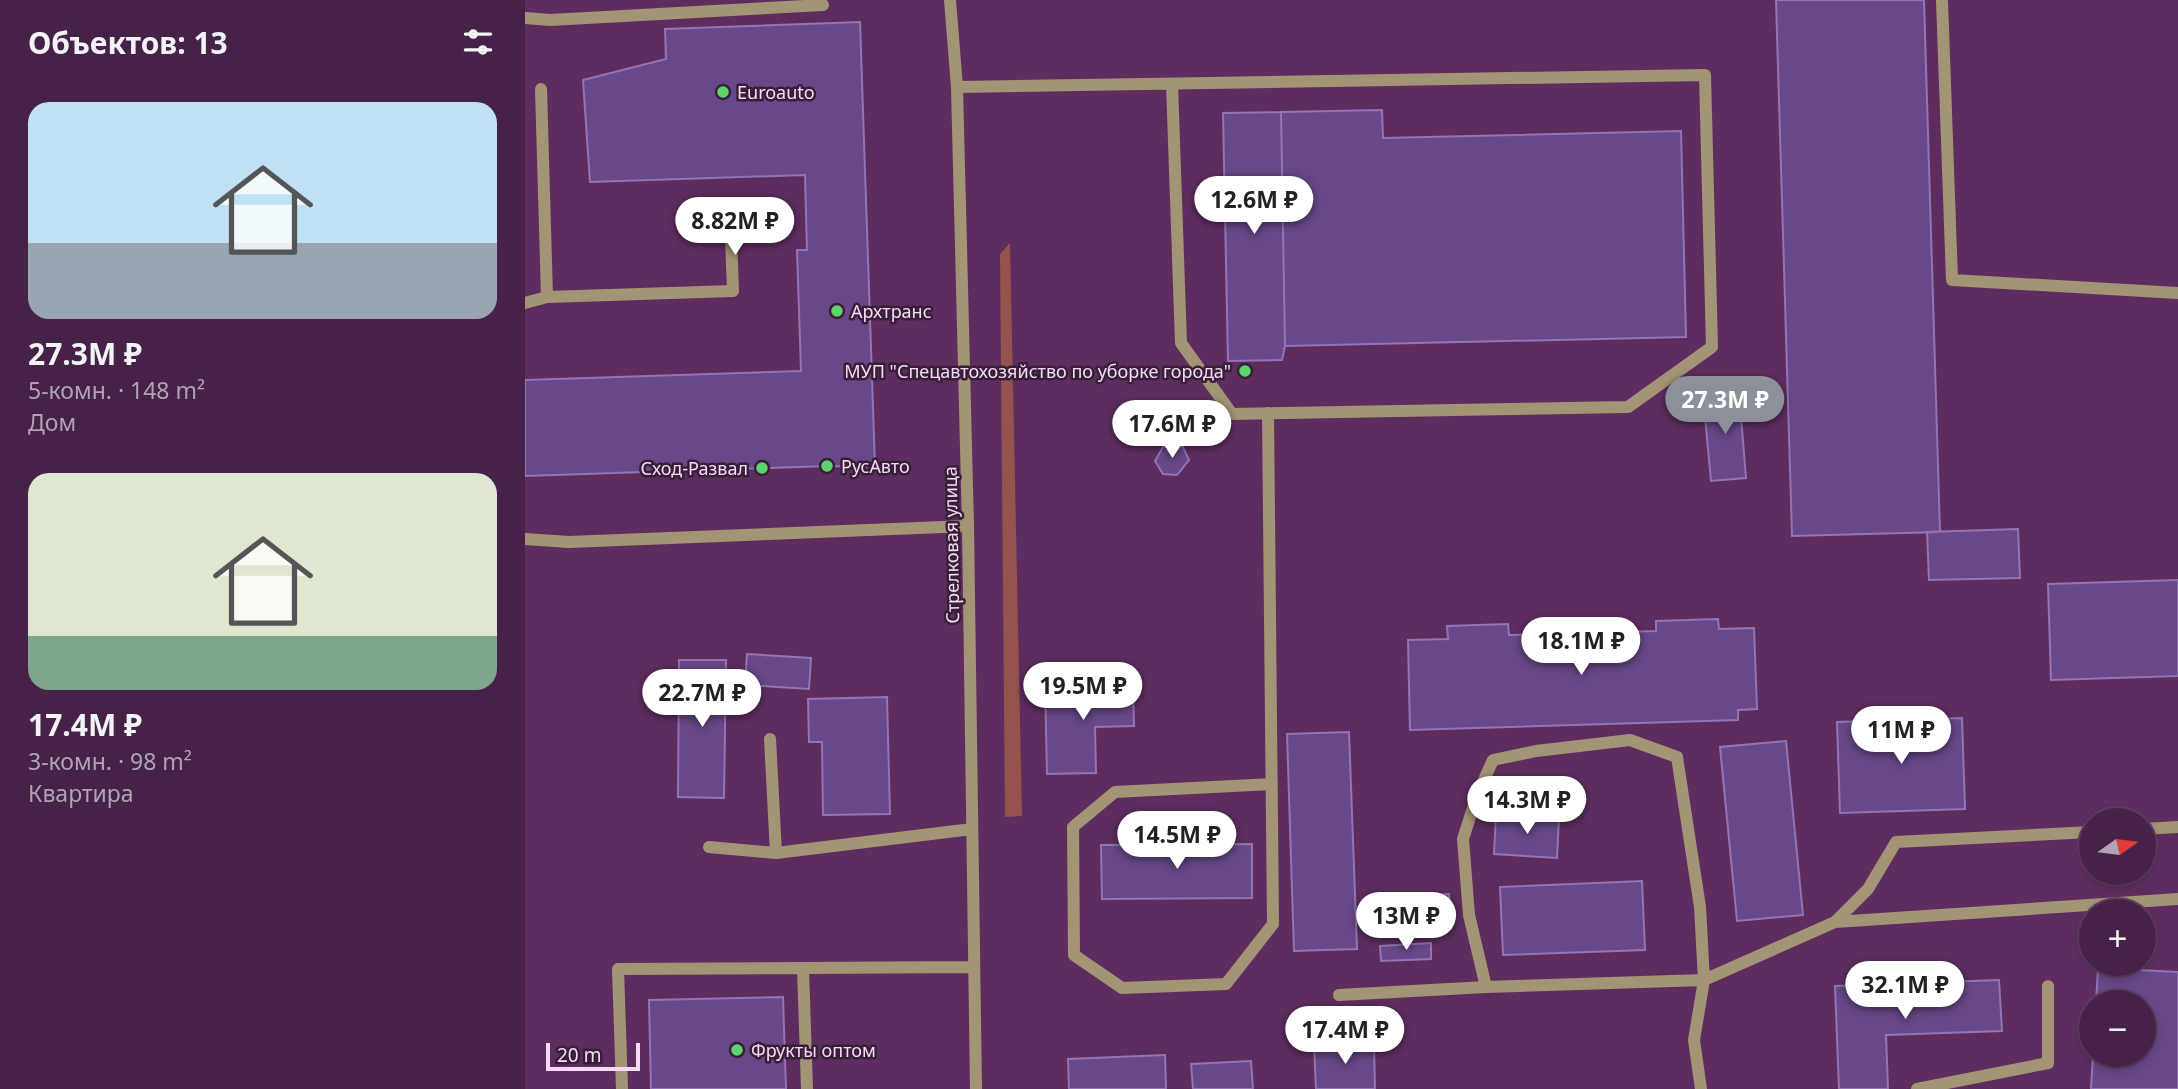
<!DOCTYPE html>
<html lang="ru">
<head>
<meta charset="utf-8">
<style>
	:root { --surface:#462248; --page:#502f52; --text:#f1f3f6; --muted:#b0a4b4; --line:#5e3f60; --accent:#8c9099 }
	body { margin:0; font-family:"Noto Sans",sans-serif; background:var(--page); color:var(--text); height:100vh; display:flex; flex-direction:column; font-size:26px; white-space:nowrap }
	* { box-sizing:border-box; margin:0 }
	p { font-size:23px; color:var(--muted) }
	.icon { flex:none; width:38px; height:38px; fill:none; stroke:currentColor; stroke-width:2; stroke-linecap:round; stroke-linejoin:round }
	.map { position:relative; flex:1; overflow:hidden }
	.drawer { display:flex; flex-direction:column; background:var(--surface); width:525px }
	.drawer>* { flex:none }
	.needle { width:46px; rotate:76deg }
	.controls { position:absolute; left:1554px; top:808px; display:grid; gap:14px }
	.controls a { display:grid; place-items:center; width:77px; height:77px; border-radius:50%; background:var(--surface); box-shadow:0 4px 10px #0003,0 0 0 2px var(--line); font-size:35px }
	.scale { position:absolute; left:21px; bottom:18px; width:94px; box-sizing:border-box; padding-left:7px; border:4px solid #f8daf8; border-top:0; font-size:19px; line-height:24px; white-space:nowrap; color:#f8daf8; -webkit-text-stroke:5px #372037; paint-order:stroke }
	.price { position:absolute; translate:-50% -60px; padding:0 16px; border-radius:24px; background:#fff; color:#222; font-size:23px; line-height:46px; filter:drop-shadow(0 2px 4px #0008) }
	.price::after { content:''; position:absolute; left:50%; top:42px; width:21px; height:16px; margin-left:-10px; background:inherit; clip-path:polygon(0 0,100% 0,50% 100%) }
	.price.current { background:var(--accent); color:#fff }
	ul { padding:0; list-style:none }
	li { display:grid; align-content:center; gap:14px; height:371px; padding:0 28px }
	li span { display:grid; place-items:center; height:217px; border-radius:21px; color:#555 }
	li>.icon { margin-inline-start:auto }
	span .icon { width:126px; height:126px; fill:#fffc; stroke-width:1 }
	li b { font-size:30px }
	h2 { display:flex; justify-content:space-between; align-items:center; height:84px; padding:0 28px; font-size:30px }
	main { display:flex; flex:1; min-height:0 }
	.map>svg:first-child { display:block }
	.green { fill:#94534d }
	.building { fill:#684888; stroke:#9474b5; stroke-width:2 }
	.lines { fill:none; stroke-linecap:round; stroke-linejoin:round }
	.minor { stroke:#a39475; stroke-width:12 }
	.poi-dot { fill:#5dd56c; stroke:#372037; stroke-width:2.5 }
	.labels { text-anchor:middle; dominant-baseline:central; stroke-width:5; stroke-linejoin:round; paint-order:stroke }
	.poi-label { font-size:18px; fill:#f8daf8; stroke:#372037; text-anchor:start }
	.street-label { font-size:18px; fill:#f8daf8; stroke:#372037 }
</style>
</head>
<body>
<main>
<section class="drawer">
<h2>Объектов: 13<svg class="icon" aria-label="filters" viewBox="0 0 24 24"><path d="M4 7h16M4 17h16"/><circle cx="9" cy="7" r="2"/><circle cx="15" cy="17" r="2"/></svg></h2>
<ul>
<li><span style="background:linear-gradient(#bfe0f5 65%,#9aa5b1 0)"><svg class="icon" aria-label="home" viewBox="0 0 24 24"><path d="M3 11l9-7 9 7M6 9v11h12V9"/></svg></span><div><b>27.3M ₽</b><p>5-комн. · 148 m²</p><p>Дом</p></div></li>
<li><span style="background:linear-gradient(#dfe7d0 75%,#7fa58c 0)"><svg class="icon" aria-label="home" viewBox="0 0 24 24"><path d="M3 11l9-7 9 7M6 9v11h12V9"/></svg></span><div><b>17.4M ₽</b><p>3-комн. · 98 m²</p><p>Квартира</p></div></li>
</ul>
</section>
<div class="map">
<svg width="1653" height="1089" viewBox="0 0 1653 1089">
	<rect width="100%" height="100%" fill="#5e2d60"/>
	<!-- green -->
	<path class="green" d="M485,243L497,816L480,817L475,254Z"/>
	<!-- building -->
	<path class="building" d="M1251,0H1399L1415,532L1267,536Z
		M335,22L350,467L302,466L0,476V380L276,371L272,250H282L280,175L65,182L58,80L141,59L140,29Z
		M857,110L858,138L1156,131L1161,337L760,346L756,112Z
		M756,112L760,346L757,360L703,361L698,113Z
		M1214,392L1221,478L1186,481L1178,395Z
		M639,445L658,447L664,460L652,475L638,474L630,461Z
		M1493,529L1495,578L1404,580L1402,532Z
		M1653,580V676L1526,680L1523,584Z
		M1193,619L1194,629L1229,628L1232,709L1213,710V720L885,730L883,640L923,639L922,626L983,624L984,635L1131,631V621Z
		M222,654L286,658L284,689L220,685Z
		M154,660H201L199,798L153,797Z
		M608,683L609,726L570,727L571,773L522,774L520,685Z
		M362,697L365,814L298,815L297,742H284L283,699Z
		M1437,718L1440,809L1315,813L1312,722Z
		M824,732L832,949L769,951L762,734Z
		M1261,741L1278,915L1212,921L1195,747Z
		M971,815L1034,818L1032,858L969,854Z
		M727,844V898L577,899L576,845Z
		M1117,881L1120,950L978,955L975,887Z
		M924,894L926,929L878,931L876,897Z
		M906,943V959L856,961L855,946Z
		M1573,968L1653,972V1089H1566L1568,1055H1619V1003H1571Z
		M1474,980L1477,1031L1361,1035L1363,1089H1314L1310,986Z
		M258,997L261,1089H126L124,1000Z
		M849,1043L850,1089H791L789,1045Z
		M640,1055L641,1089H544L543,1059Z
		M726,1061L728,1089H668L666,1064Z"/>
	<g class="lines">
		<!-- minor -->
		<path class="minor" d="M425,0L432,87L443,526L451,1089
			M1417,0L1427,280L1653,293
			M0,18L25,20L298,5
			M432,87L1180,75L1187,347L1103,407L707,414L656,343L647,84
			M22,297L208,291L205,210
			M0,303L22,297L16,89
			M743,413L748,924L701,984L597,988L549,955L548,827L590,792L747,784
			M0,539L44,542L443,526
			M245,739L251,853
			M1619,829L1653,827
			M184,847L251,853L447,829
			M1310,922L1343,889L1371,842L1566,832
			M278,969L282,1089
			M961,987L944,915L938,839L952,795L968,760L1011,751L1105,740L1152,757L1175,907L1179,980L1169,1040L1176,1089
			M814,995L961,987L1179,980L1310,922L1653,899
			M97,1089L93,969L449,967
			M1392,1089L1523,1063V986"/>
	</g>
	<!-- markers -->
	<g class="poi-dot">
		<circle cx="198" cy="92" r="7"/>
		<circle cx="312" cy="311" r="7"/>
		<circle cx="720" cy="371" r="7"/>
		<circle cx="302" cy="466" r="7"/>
		<circle cx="237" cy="468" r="7"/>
		<circle cx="212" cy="1050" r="7"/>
	</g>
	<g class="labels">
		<!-- poi labels -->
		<g class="poi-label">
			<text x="212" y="92">Euroauto</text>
			<text x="326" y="311">Архтранс</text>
			<text x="706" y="371" text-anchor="end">МУП "Спецавтохозяйство по уборке города"</text>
			<text x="316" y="466">РусАвто</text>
			<text x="223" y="468" text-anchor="end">Сход-Развал</text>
			<text x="226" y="1050">Фрукты оптом</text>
		</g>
		<!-- street labels -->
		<g class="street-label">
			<text transform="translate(426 545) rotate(-91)">Стрелковая улица</text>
		</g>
	</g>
</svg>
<div class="controls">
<a><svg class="needle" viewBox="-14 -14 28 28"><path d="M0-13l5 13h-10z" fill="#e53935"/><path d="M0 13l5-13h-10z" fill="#b0a4b4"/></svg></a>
<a>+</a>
<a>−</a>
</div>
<div class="scale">20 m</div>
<b class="price" style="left:729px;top:236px">12.6M ₽</b>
<b class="price" style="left:210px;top:257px">8.82M ₽</b>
<b class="price current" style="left:1200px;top:436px">27.3M ₽</b>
<b class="price" style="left:647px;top:460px">17.6M ₽</b>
<b class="price" style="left:1056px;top:677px">18.1M ₽</b>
<b class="price" style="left:558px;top:722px">19.5M ₽</b>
<b class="price" style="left:177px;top:729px">22.7M ₽</b>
<b class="price" style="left:1376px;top:766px">11M ₽</b>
<b class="price" style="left:1002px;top:836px">14.3M ₽</b>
<b class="price" style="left:652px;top:871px">14.5M ₽</b>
<b class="price" style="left:881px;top:952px">13M ₽</b>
<b class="price" style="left:1380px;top:1021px">32.1M ₽</b>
<b class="price" style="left:820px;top:1066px">17.4M ₽</b>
</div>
</main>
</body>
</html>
